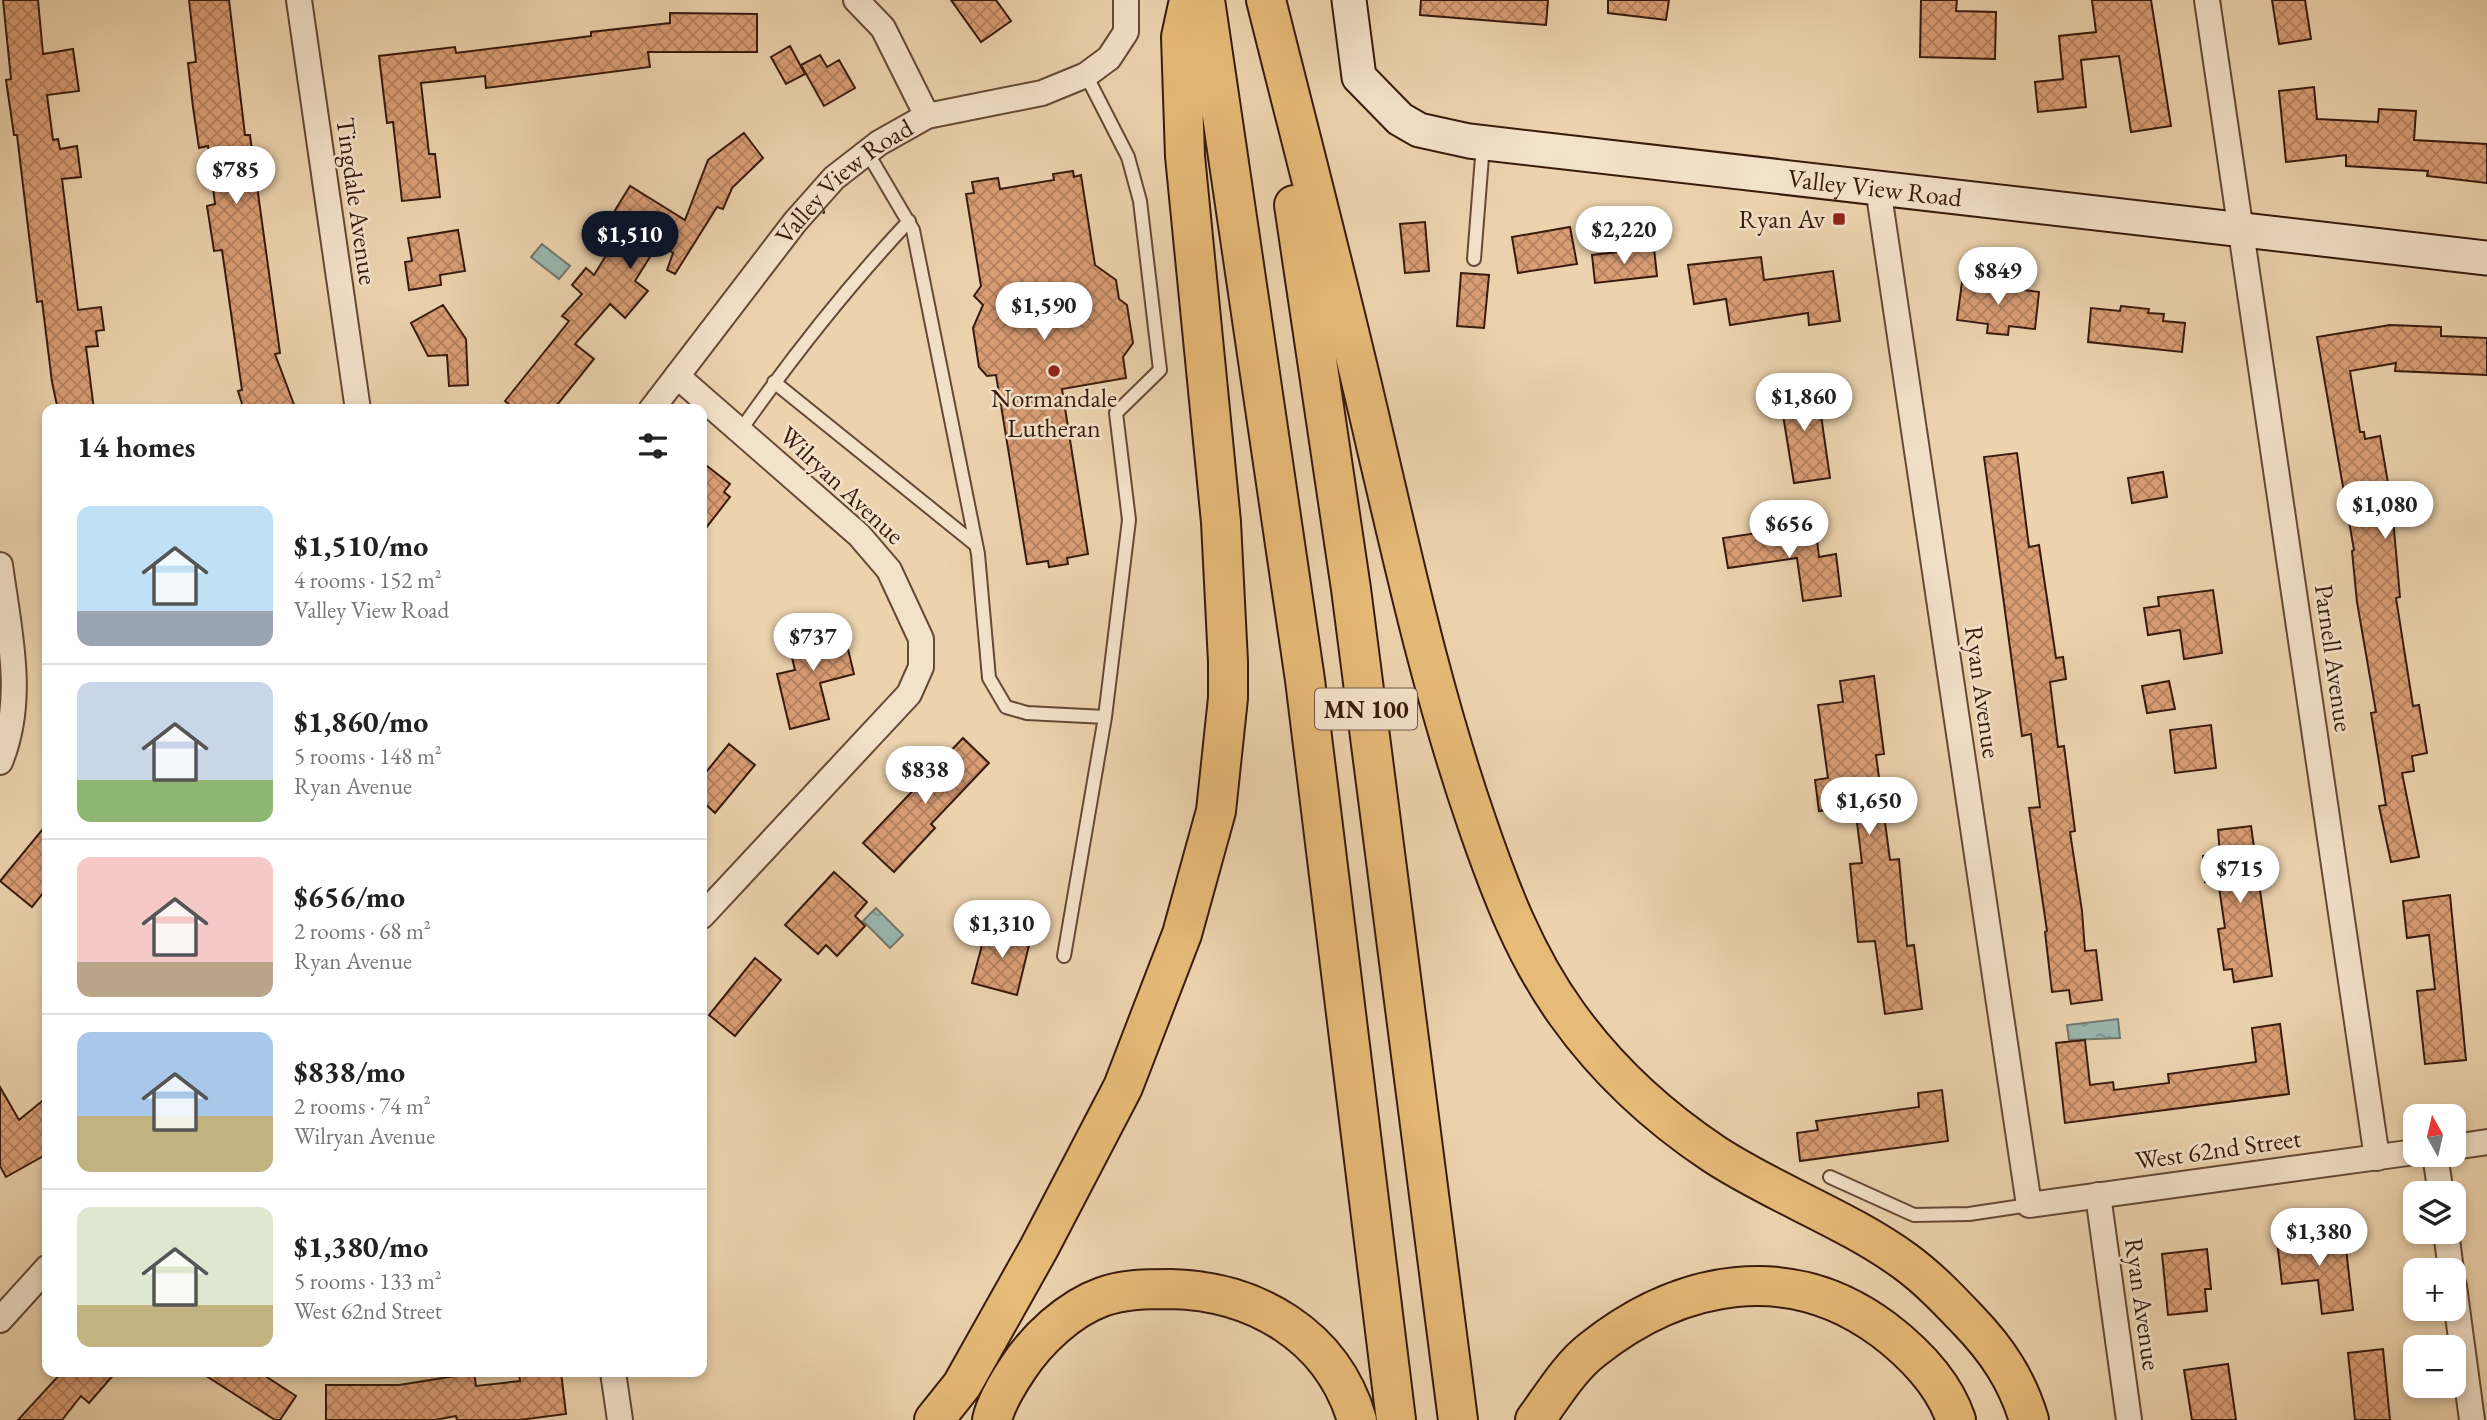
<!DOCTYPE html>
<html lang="en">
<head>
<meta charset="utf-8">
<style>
	:root { --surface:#fff; --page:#f2f2f2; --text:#222; --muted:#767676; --line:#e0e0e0; --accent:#111827 }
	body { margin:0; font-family:"EB Garamond",serif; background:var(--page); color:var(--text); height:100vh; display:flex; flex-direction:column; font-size:26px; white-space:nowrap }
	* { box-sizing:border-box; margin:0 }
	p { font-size:23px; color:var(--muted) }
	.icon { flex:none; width:38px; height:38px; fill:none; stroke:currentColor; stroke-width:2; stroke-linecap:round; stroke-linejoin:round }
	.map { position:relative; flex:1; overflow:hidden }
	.panel { position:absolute; left:42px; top:404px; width:665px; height:973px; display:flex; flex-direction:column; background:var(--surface); border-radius:14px; box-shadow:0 4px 10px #0003 }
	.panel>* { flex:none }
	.needle { width:46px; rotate:352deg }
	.controls { position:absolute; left:2403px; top:1104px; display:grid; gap:14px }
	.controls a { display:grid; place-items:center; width:63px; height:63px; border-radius:14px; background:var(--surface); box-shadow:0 4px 10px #0003; font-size:35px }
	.price { position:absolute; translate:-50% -60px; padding:0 16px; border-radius:24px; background:#fff; color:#222; font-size:23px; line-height:46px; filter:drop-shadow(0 2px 4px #0008) }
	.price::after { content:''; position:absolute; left:50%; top:42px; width:21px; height:16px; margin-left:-10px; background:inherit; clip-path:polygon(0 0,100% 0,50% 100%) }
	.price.current { background:var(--accent); color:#fff }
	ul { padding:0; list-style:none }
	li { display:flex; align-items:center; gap:21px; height:175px; padding:0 35px }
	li+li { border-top:2px solid var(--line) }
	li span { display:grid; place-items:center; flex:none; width:196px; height:140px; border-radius:14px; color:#555 }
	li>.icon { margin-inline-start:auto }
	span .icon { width:84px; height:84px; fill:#fffc; stroke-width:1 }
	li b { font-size:30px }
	h2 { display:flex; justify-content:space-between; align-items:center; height:84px; padding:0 35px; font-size:30px }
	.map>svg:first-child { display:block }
	.water { fill:url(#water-ripples); stroke:#72786e; stroke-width:2 }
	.building { fill:url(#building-cross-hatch); stroke:#381a0d; stroke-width:2 }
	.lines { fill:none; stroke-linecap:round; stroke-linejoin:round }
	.lane-casing { stroke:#654835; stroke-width:16 }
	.street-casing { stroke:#654835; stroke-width:28 }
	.secondary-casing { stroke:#381a0d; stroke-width:37 }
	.highway-casing { stroke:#381a0d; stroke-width:42 }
	.lane { stroke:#f3e2ca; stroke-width:12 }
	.street { stroke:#f3e2ca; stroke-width:24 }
	.secondary { stroke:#f3e2ca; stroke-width:33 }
	.highway { stroke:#e6ba77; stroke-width:38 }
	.poi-dot { fill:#8f2418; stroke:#f3e2ca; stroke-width:2.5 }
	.labels { text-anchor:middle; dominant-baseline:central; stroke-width:5; stroke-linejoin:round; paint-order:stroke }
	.shield { fill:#f3e2ca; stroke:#705646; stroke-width:2 }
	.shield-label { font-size:24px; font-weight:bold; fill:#381a0d }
	.street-label { font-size:26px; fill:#381a0d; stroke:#f3e2ca }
	.poi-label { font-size:26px; fill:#381a0d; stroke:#f3e2ca; text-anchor:end }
</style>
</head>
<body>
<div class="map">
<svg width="2487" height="1420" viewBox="0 0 2487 1420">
	<defs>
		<pattern id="water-ripples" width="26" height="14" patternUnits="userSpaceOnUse" patternTransform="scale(1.75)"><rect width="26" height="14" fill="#99b7af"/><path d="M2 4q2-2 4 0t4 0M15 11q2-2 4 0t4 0" fill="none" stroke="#7e948d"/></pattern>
		<pattern id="building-cross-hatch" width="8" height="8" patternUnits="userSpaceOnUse" patternTransform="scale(1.75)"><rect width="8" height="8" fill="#da9e75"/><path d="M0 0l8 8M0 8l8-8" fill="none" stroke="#b2805e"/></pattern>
	</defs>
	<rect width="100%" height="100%" fill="#ecd3ae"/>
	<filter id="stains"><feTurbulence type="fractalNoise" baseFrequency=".00286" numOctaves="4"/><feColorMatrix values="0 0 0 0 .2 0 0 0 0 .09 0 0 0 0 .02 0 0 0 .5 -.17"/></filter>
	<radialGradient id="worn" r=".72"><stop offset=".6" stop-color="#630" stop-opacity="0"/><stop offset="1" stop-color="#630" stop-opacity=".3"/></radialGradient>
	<!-- water -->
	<path class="water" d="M542,244L570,266L559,279L531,257Z
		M876,908L903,935L890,948L863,921Z
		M2118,1019L2120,1038L2069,1040L2067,1025Z"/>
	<!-- building -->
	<path class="building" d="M3,0H38L43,54L73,49L79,91L47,95L53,140L58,139L60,149L77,146L81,177L62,179L78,310L101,307L104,330L96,331L98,346L86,347L94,410H58L52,382L42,301L37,302L17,135H14L6,80L11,79Z
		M189,0H229L245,135H250L280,353L275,354L296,410H244L238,391L242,390L222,250L214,251L207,206L215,204L208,146L199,148L193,107L188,63L196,62Z
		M951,0H996L1011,21L981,42Z
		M1421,0H1548L1546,25L1420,15Z
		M1608,0H1669L1666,20L1608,13Z
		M1921,0H1957L1956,11L1996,12L1995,59L1920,57Z
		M2092,0H2151L2171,126L2131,132L2119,56L2081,60L2086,107L2038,112L2035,82L2063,79L2059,36L2096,32Z
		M2272,0H2305L2311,39L2279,44Z
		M670,13L757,14V52H648L650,67L486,88L485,76L421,83L429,154H435L440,197L402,201L393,122L387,123L379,56L455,47L456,53L591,36V32L670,23Z
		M790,46L805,74L786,84L771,57Z
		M820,55L827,67L839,60L855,88L824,106L801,65Z
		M2314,87L2317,119L2378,122L2379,109L2416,111L2414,140L2487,144V183L2427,176L2428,171L2346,166V155L2286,162L2279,91Z
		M744,133L763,158L732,188L723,209L717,207L675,274L667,270L673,253L658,244L635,281L648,291L625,318L610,304L575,344L594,359L553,410H516L505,401L569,321L562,316L582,294L572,285L586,268L594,275L625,225L611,217L630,186L685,220L708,160Z
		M1073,171L1074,177L1081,175L1095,265L1116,280L1119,299L1127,305L1133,343L1123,357L1126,378L1062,389L1088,554L1067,558L1068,564L1049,567L1048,561L1027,564L996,375L987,376L979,367L973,328L983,305L974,296L981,286L966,194L974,193L972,182L998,178L1000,189L1054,180L1053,174Z
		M1425,222L1429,271L1405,273L1400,224Z
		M1570,227L1577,264L1518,273L1512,237Z
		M458,230L465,271L440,275L441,285L409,290L405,262L412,261L408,238Z
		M1654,248L1657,276L1595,283L1592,255Z
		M1761,257L1764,280L1833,271L1840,321L1809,325L1808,313L1730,325L1726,299L1694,304L1688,265Z
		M1461,273L1489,275L1484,328L1457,326Z
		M1962,282L2039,292L2035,329L2009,326L2008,335L1987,333L1988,324L1957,320Z
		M443,305L466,339L468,385L449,386L447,355L428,356L411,323Z
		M2121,306L2149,309L2148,313L2164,314L2163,321L2185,323L2182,352L2088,342L2091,308L2120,311Z
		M2390,325L2441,327V336L2487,338V375L2395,371L2396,363L2350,371L2360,432H2364L2365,439L2380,436L2392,507L2400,597L2396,598L2413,706L2419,705L2427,753L2412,756L2414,771L2402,773L2419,857L2391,862L2379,806L2386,805L2371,713L2376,712L2357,602L2352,551L2354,550L2317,337Z
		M1808,380L1813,416L1821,415L1830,478L1794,483L1778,384Z
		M2017,453L2029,547L2039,545L2056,658L2063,657L2066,679L2050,682L2058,747L2064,746L2075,831L2070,832L2082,911L2085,951L2096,950L2102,1000L2071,1004L2069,990L2052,992L2045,932L2047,931L2029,808L2040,807L2031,734L2022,736L1984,457Z
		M702,462L730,484L724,492L730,497L702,533Z
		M2163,472L2167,497L2132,503L2128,478Z
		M1816,531L1819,557L1836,554L1841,596L1803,601L1797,558L1728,568L1723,538L1757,533L1758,537Z
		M2213,590L2222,653L2184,659L2180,630L2148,635L2144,608L2159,606L2158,597Z
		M842,624L854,674L820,683L829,719L790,729L777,674L795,670L787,637Z
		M1874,676L1884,754L1876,755L1890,860L1899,859L1907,946L1914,945L1922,1009L1885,1014L1875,941L1858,942L1850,864L1862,863L1855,806L1819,811L1815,780L1828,778L1818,705L1843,702L1840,681Z
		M2169,681L2175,709L2147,713L2142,686Z
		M2211,725L2216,768L2175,773L2170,730Z
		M963,738L989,763L931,824L935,828L894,872L863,843Z
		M729,744L755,765L715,813L702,801V777Z
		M47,824V888L32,907L0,881Z
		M2251,826L2272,976L2234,982L2232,969L2224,970L2218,929L2225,928L2218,880L2205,882L2203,856L2220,854L2218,830Z
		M834,872L867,902L855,916L865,926L837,956L826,945L818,954L785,925Z
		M2450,895L2466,1060L2425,1064L2417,991L2435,989L2429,935L2407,938L2403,901Z
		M987,926L1031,937L1017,995L972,983Z
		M755,958L781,980L735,1036L709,1015Z
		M2280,1024L2289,1094L2065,1123L2056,1043L2085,1040L2090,1085L2113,1082L2114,1090L2169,1083L2168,1074L2256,1062L2252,1028Z
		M0,1087L19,1120L47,1097V1154L6,1177L0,1166Z
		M1942,1090L1948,1141L1800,1161L1797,1133L1818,1130L1816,1121L1919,1107L1918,1093Z
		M2344,1231L2353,1310L2322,1314L2318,1280L2282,1284L2277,1241Z
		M2207,1249L2211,1289H2205L2207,1311L2168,1315L2162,1254Z
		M2383,1349L2390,1420H2355L2348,1353Z
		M2228,1364L2236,1420H2192L2184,1370Z
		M62,1372H116L89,1403L81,1396L62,1420H18Z
		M200,1372H259L296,1396L280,1420H275Z
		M519,1372H561L566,1414L519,1420H457L456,1416L435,1420H326V1385H399L474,1373L476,1386L520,1381Z"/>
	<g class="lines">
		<!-- lane casing -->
		<g class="lane-casing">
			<path id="lane" d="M867,152L913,230L978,554L989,678L1006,707L1027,713L1105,717L1129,520L1116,413L1160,370L1140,201L1128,157L1086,75
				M1474,259L1483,144
				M774,382L976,545
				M740,431C792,357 847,287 909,221
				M1064,956L1105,717
				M1830,1177L1914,1215L1969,1214L2029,1205"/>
		</g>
		<!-- street casing -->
		<g class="street-casing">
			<g id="street">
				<path d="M299,0L358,410"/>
				<path d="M856,0L883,28L927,116"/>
				<path d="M2207,0L2377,1158"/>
				<path d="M1878,188L2029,1205L2415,1152"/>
				<path d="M677,376L859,535L889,570L921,639V667L909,694L702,916"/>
				<path id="s1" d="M651,410L795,222L834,178L879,143L927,116L1042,93L1086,75L1109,58L1126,32V0"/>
				<path d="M0,565C9,631 26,699 0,762"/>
				<path d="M2454,1147L2487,1142"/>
				<path d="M2435,1155L2441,1194"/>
				<path d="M2098,1195L2129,1420"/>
				<path d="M2446,1232L2451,1270"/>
				<path d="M2454,1286L2472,1420"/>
				<path d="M0,1320L47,1268"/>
				<path d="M613,1372L620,1420"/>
			</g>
		</g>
		<!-- secondary casing -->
		<g class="secondary-casing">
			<g id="secondary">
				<path id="s2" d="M1349,0L1359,77L1400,119L1419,130L1469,141L2487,258"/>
			</g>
		</g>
		<!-- highway casing -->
		<g class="highway-casing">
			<path id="highway" d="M1205,0L1305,680L1396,1420
				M1266,0C1303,148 1342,296 1376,445C1406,573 1434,699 1477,823C1500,890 1525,956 1567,1014C1607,1070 1657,1116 1714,1154C1775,1194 1847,1219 1906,1262C1929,1279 1948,1299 1968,1320C1997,1350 2017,1380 2029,1420
				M1294,205L1351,589L1458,1420
				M934,1420L962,1385L1039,1248L1123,1087L1182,934L1216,811L1228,698V662L1221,522L1185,156L1181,37L1189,0
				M992,1420C996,1402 1008,1383 1018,1368C1037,1339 1069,1309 1102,1297C1123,1289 1148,1289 1171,1289C1255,1291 1332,1335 1357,1420
				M1535,1420C1552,1397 1569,1368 1592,1350C1680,1280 1789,1259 1884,1330C1914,1353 1944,1384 1956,1420"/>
		</g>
		<!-- lane -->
		<use href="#lane" class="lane"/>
		<!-- street -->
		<use href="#street" class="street"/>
		<!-- secondary -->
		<use href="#secondary" class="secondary"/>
		<!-- highway -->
		<use href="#highway" class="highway"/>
	</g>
	<!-- markers -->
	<g class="poi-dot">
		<rect x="1832" y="212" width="14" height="14" rx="3.5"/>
		<circle cx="1054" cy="371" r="7"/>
	</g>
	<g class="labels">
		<!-- shield labels -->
		<rect class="shield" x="1315" y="688.5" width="102" height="41" rx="5"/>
		<g class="shield-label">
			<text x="1366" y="709">MN 100</text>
		</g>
		<!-- street labels -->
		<g class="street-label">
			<text stroke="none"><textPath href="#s1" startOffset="301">Valley View Road</textPath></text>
			<text stroke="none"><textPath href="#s2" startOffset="618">Valley View Road</textPath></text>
			<text transform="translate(357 201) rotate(82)">Tingdale Avenue</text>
			<text transform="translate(842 485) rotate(43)">Wilryan Avenue</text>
			<text transform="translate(2334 658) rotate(82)">Parnell Avenue</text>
			<text transform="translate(1983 692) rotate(82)">Ryan Avenue</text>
			<text transform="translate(2218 1149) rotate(-8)">West 62nd Street</text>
			<text transform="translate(2143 1304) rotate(82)">Ryan Avenue</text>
		</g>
		<!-- poi labels -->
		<g class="poi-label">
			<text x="1825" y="219">Ryan Av</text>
			<text x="1054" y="398" text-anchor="middle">Normandale<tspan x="1054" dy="30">Lutheran</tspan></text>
		</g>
	</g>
	<rect width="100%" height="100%" filter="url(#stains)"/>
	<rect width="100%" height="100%" fill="url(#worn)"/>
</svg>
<div class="controls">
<a><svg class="needle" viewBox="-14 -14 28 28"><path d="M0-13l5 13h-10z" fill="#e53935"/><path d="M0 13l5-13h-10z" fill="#767676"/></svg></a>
<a><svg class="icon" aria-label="layers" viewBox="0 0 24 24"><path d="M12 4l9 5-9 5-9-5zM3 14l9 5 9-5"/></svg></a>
<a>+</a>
<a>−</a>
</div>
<b class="price" style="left:236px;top:206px">$785</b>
<b class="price" style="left:1624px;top:266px">$2,220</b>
<b class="price current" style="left:630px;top:271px">$1,510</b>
<b class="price" style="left:1998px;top:307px">$849</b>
<b class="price" style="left:1044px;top:342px">$1,590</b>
<b class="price" style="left:1804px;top:433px">$1,860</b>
<b class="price" style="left:2385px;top:541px">$1,080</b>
<b class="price" style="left:1789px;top:560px">$656</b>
<b class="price" style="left:813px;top:673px">$737</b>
<b class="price" style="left:925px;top:806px">$838</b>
<b class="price" style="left:1869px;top:837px">$1,650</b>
<b class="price" style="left:2240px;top:905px">$715</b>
<b class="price" style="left:1002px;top:960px">$1,310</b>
<b class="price" style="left:2319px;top:1268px">$1,380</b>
<section class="panel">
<h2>14 homes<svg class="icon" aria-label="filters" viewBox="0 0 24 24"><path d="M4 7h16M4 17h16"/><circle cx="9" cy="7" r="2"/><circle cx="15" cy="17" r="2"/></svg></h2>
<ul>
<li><span style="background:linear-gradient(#bfe0f5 75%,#9aa5b1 0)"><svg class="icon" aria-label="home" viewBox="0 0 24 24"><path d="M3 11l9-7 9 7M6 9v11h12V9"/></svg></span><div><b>$1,510/mo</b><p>4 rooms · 152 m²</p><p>Valley View Road</p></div></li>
<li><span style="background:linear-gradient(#c9d6e8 70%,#8fb573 0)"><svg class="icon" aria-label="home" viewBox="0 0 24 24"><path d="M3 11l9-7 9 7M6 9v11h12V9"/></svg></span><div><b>$1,860/mo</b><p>5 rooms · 148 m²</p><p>Ryan Avenue</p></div></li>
<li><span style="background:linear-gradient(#f6c9c9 75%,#b9a48a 0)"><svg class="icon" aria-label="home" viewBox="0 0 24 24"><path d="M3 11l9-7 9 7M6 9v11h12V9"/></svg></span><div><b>$656/mo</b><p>2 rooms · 68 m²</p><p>Ryan Avenue</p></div></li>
<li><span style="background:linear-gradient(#a9c7e8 60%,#c2b280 0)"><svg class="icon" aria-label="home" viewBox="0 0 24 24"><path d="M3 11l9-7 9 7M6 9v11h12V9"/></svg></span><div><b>$838/mo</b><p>2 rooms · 74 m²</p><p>Wilryan Avenue</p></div></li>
<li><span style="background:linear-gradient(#dfe7d0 70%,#c2b280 0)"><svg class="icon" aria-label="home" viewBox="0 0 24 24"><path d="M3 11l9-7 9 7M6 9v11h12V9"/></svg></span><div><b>$1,380/mo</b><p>5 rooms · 133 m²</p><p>West 62nd Street</p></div></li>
</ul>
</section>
</div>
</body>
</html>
